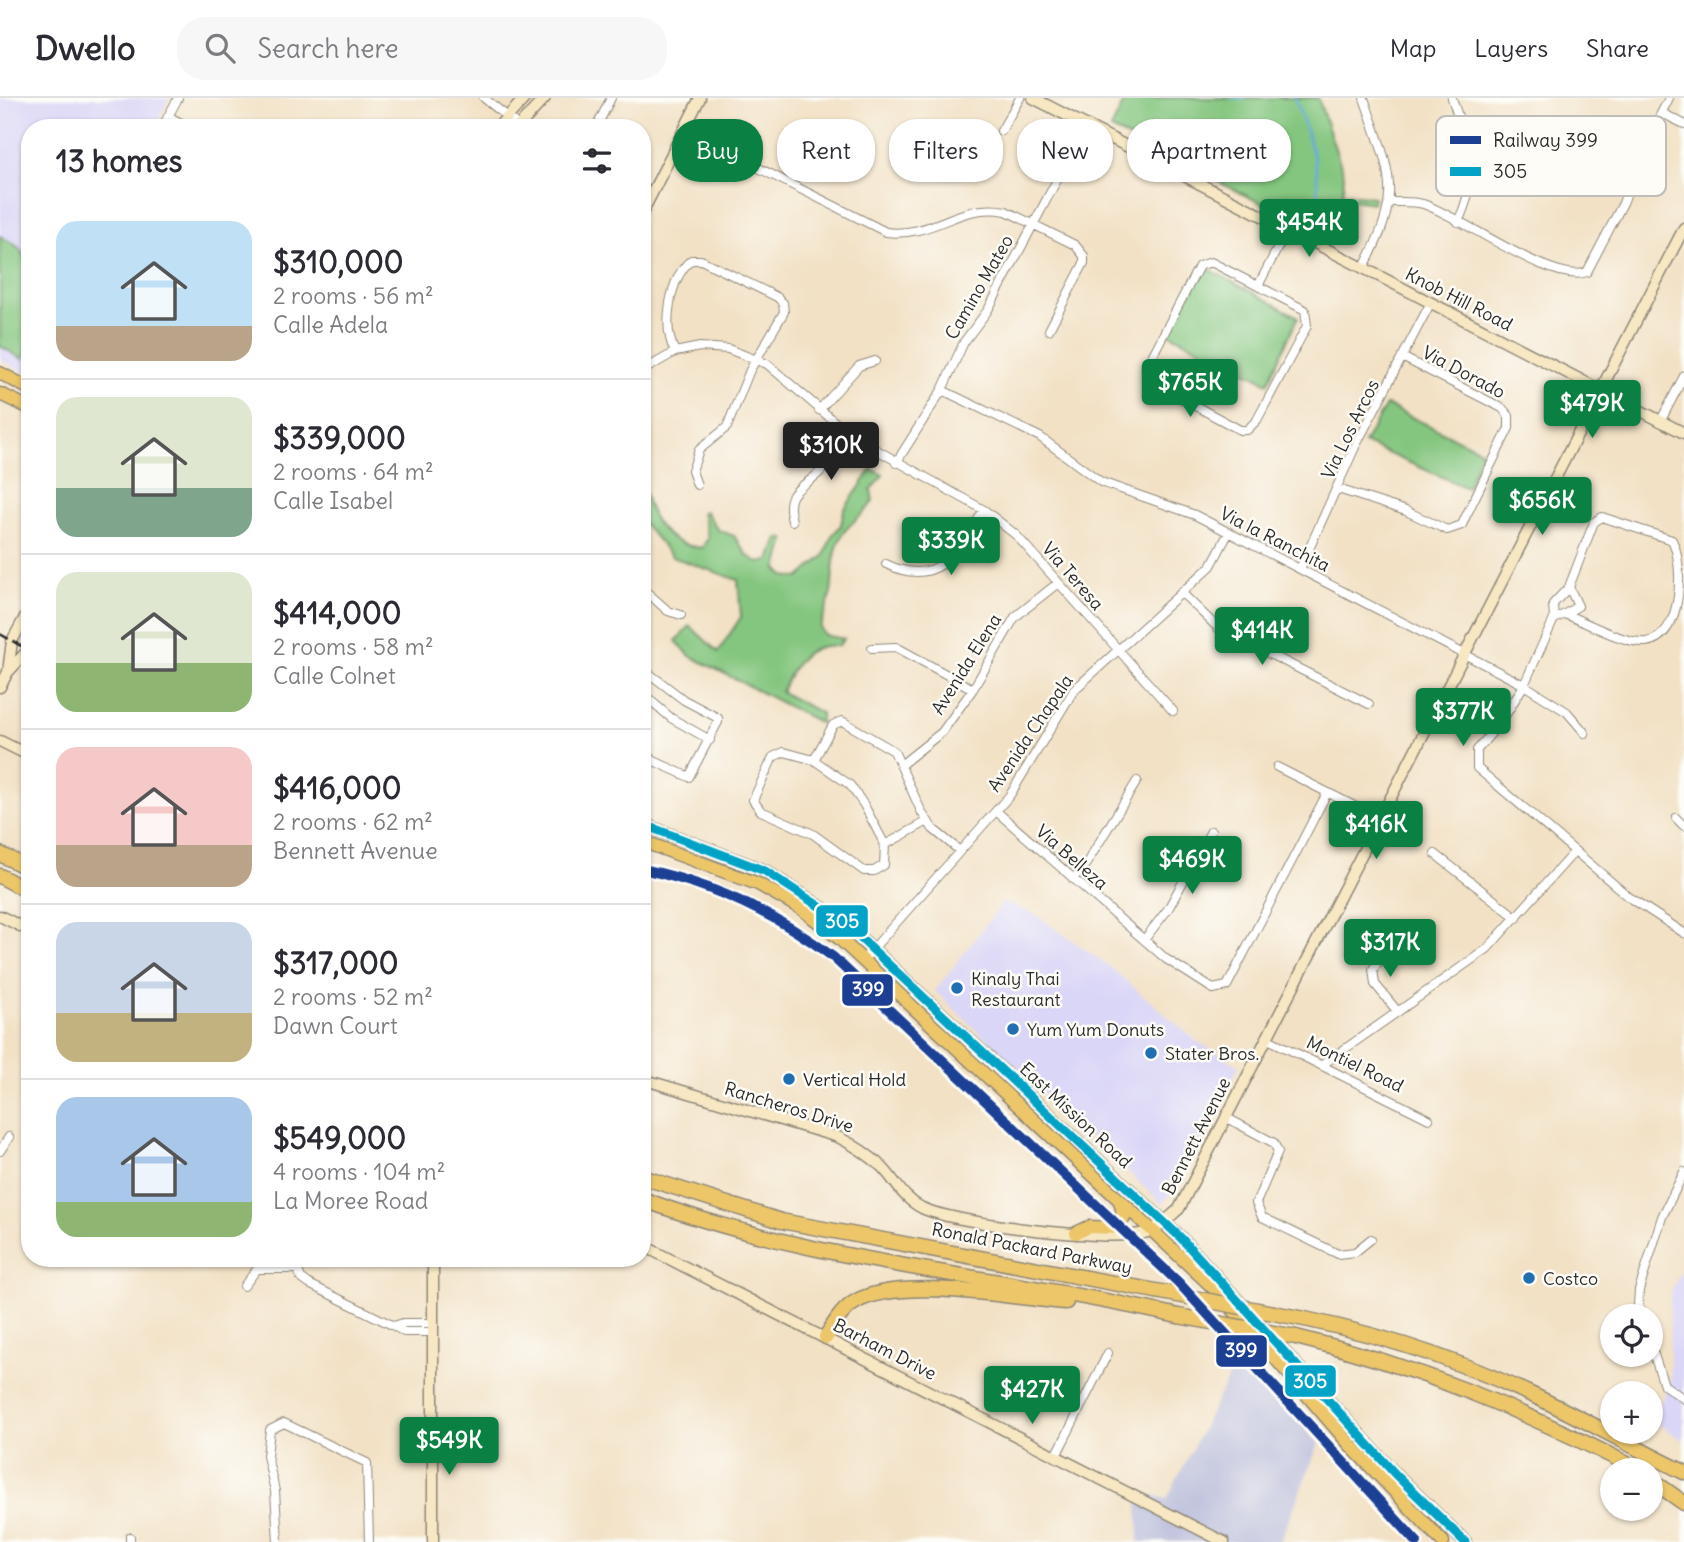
<!DOCTYPE html>
<html lang="en">
<head>
<meta charset="utf-8">
<style>
	:root { --surface:#fff; --page:#f7f7f7; --text:#2b2b33; --muted:#7c7c81; --line:#e1e1e2; --accent:#0b8043 }
	body { margin:0; font-family:Delius,sans-serif; background:var(--page); color:var(--text); height:100vh; display:flex; flex-direction:column; font-size:26px; white-space:nowrap }
	* { box-sizing:border-box; margin:0 }
	p { font-size:23px; color:var(--muted) }
	.icon { flex:none; width:38px; height:38px; fill:none; stroke:currentColor; stroke-width:2; stroke-linecap:round; stroke-linejoin:round }
	.map { position:relative; flex:1; overflow:hidden }
	.drawer { position:absolute; left:21px; top:21px; width:630px; height:1148px; display:flex; flex-direction:column; background:var(--surface); border-radius:28px; box-shadow:0 2px 5px #0004 }
	.drawer>* { flex:none }
	.hud { position:absolute; left:672px; top:21px; width:665px; height:63px; display:flex; gap:14px }
	.controls { position:absolute; left:1600px; top:1206px; display:grid; gap:14px }
	.controls a { display:grid; place-items:center; width:63px; height:63px; border-radius:50%; background:var(--surface); box-shadow:0 2px 5px #0004; font-size:35px }
	.price { position:absolute; translate:-50% -60px; padding:0 16px; border-radius:7px; background:var(--accent); color:#fff; font-size:23px; line-height:46px; filter:drop-shadow(0 2px 4px #0008) }
	.price::after { content:''; position:absolute; left:50%; top:42px; width:21px; height:16px; margin-left:-10px; background:inherit; clip-path:polygon(0 0,100% 0,50% 100%) }
	.price.current { background:#222; color:#fff }
	ul { padding:0; list-style:none }
	li { display:flex; align-items:center; gap:21px; height:175px; padding:0 35px }
	li+li { border-top:2px solid var(--line) }
	li span { display:grid; place-items:center; flex:none; width:196px; height:140px; border-radius:21px; color:#555 }
	li>.icon { margin-inline-start:auto }
	span .icon { width:84px; height:84px; fill:#fffc; stroke-width:1 }
	li b { font-size:30px }
	h2 { display:flex; justify-content:space-between; align-items:center; height:84px; padding:0 35px; font-size:30px }
	.pill { padding:0 24px; border-radius:28px; background:var(--surface); box-shadow:0 2px 5px #0004; font-size:24px; line-height:63px }
	.pill.current { background:var(--accent); color:#fff }
	header { display:flex; align-items:center; gap:42px; box-sizing:border-box; height:98px; padding:0 35px; background:var(--surface); border-bottom:2px solid var(--line) }
	header strong { font-size:33px }
	nav { display:flex; gap:38px; margin-inline-start:auto; font-size:24px }
	.search { width:490px; height:63px; background:var(--page); display:flex; align-items:center; gap:18px; box-sizing:border-box; padding:0 24px; border-radius:28px; color:var(--muted); font-size:26px }
	.map>svg:first-child { display:block }
	.built { fill:#dad6f7 }
	.industrial { fill:#c0c2dd }
	.green { fill:#84c67f; stroke:#587855; stroke-width:2 }
	.lines { fill:none; stroke-linecap:round; stroke-linejoin:round }
	.stream { stroke:#68abdd; stroke-width:2.5 }
	.street-casing { stroke:#8e8678; stroke-width:10 }
	.secondary-casing { stroke:#8e8678; stroke-width:13 }
	.primary-casing { stroke:#8e8678; stroke-width:15 }
	.highway-casing { stroke:#8e8678; stroke-width:17 }
	.street { stroke:#fff; stroke-width:8 }
	.secondary { stroke:#f7e8c3; stroke-width:10 }
	.primary { stroke:#ecc669; stroke-width:12 }
	.highway { stroke:#ecc669; stroke-width:14 }
	.rail { stroke:#2b2b2b; stroke-width:2.5; stroke-dasharray:10 5; stroke-linecap:butt }
	.highway-bridge-casing { stroke:#8e8678; stroke-width:17; stroke-linecap:butt }
	.highway-bridge { stroke:#ecc669; stroke-width:14 }
	.bus-1-casing { stroke:#fdfcf7; stroke-width:14 }
	.bus-1 { stroke:#02a3c6; stroke-width:9 }
	.rail-1-casing { stroke:#fdfcf7; stroke-width:16 }
	.rail-1 { stroke:#1c3f94; stroke-width:10 }
	.poi-dot { fill:#1f6fb2; stroke:#fdfcf7; stroke-width:2.5 }
	.labels { text-anchor:middle; dominant-baseline:central; stroke-width:5; stroke-linejoin:round; paint-order:stroke }
	.street-label { font-size:18px; fill:#2b2b2b; stroke:#fdfcf7 }
	.poi-label { font-size:18px; fill:#2b2b2b; stroke:#fdfcf7; text-anchor:start }
	.key { fill:#fdfcf7; stroke:#bebdba; stroke-width:2 }
	.key-label { font-size:19px; fill:#2b2b2b }
	.line-badge { stroke:#fdfcf7; stroke-width:2.5 }
	.badge-label { font-size:19px; text-anchor:middle; font-weight:bold; fill:#fff }
</style>
</head>
<body>
<header>
<strong>Dwello</strong>
<div class="search"><svg class="icon" aria-label="search" viewBox="0 0 24 24"><circle cx="10" cy="10" r="6"/><path d="M15 15l6 6"/></svg>Search here</div>
<nav><a>Map</a><a>Layers</a><a>Share</a></nav>
</header>
<div class="map">
<svg width="1684" height="1444" viewBox="0 0 1684 1444">
	<rect width="100%" height="100%" fill="#fdfcf7"/>
	<filter id="ink" filterUnits="userSpaceOnUse"><feTurbulence type="fractalNoise" baseFrequency=".0143" numOctaves="2"/><feDisplacementMap in="SourceGraphic" scale="14" xChannelSelector="R" yChannelSelector="G"/><feConvolveMatrix kernelMatrix="1 2 1 2 8 2 1 2 1" color-interpolation-filters="sRGB"/></filter>
	<filter id="wash" filterUnits="userSpaceOnUse"><feTurbulence type="fractalNoise" baseFrequency=".00686" numOctaves="4" result="noise"/><feDisplacementMap in="SourceGraphic" scale="28" xChannelSelector="R" yChannelSelector="G"/><feGaussianBlur stdDeviation="1.57" result="paint"/><feColorMatrix in="noise" values="0 0 0 0 0 0 0 0 0 0 0 0 0 0 0 0 0 1.4 0 .05"/><feComposite in="paint" operator="in"/></filter>
	<g filter="url(#wash)">
		<rect width="100%" height="100%" fill="#f2e1c5"/>
		<!-- built -->
		<path class="built" d="M0,0H169L155,30H30V277L0,262Z
			M1003,804L1036,817L1110,869L1195,942L1239,968L1172,1095L1162,1106L935,893Z
			M1684,1168V1343L1652,1322L1670,1285V1195Z"/>
		<!-- industrial -->
		<path class="industrial" d="M1241,1254L1319,1346L1280,1444H1139L1138,1393L1167,1401Z"/>
		<!-- green -->
		<path class="green" d="M1126,0H1318L1344,77L1343,95L1374,99L1373,105L1344,101L1342,121L1330,139L1111,31Z
			M0,138C6,142 14,145 19,150C36,170 34,240 23,261L0,248Z
			M1203,171H1209L1298,219L1268,285L1168,235Z
			M1386,307L1482,353L1467,390L1364,345Z
			M872,371L883,377L871,393L873,403C863,420 847,425 841,439C834,454 833,471 832,487C831,501 824,516 820,529L824,537L844,541L838,548C806,544 792,568 781,594L821,615V625L690,558L676,543L690,528L718,554L741,519L738,482L672,459L642,424V395L645,396C652,427 669,447 702,450L708,440L702,415L705,413L718,432L734,438L748,458L759,465L770,462L778,440L785,441L777,471L784,478L799,480L824,458L832,438L841,427L844,412Z"/>
		<g class="lines">
			<!-- stream -->
			<path class="stream" d="M1232,0H1244
				M1295,0C1310,41 1328,91 1311,133"/>
		</g>
	</g>
	<g filter="url(#ink)">
		<g class="lines">
			<!-- street casing -->
			<g class="street-casing">
				<path id="street" d="M484,0L519,28
					M1452,0C1468,51 1482,72 1458,124
					M1662,15L1684,26
					M168,18L190,30
					M162,30L178,0
					M596,30L611,0
					M685,33L886,134C935,140 957,104 1006,113L1075,147L1084,158V165L1049,232
					M1001,33L1020,0
					M1464,36C1525,16 1577,58 1631,85
					M1390,104C1401,104 1413,103 1423,106C1459,117 1554,188 1587,174L1623,105L1646,45L1669,0
					M1211,164L1305,212L1307,228L1257,322L1247,332H1240L1153,285L1146,270L1199,168Z
					M1363,171C1404,93 1391,79 1364,0
					M1258,188L1287,132
					M675,254C662,229 669,181 691,162H701L777,199L783,205L784,214L750,272L727,329L699,352L692,373L697,387
					M642,273L675,254L700,249L728,251L767,266L850,337L984,412L1016,437L1173,613
					M942,292L1040,339L1101,384L1195,417L1524,587L1567,614L1585,635
					M819,312L859,268L875,263
					M1660,324L1684,278
					M896,365L942,292L964,244L988,212L1086,27
					M1338,391L1406,413L1447,432L1462,427L1465,420L1509,330V318L1502,310L1402,259
					M1602,419L1672,442C1684,465 1684,539 1646,544C1625,546 1585,524 1565,516L1554,521L1553,506L1569,489L1594,424Z
					M792,423C783,390 804,391 822,372C833,361 841,348 850,337
					M886,466C940,492 959,451 984,412
					M1300,471L1355,349L1430,206
					M642,490L668,513L681,517
					M1183,496L1218,530L1369,606
					M1565,516L1578,508L1569,489
					M1554,521L1524,587L1503,621L1477,652V670L1629,799L1684,835
					M872,550L896,549L973,591
					M642,570L684,602L718,620V624L689,679L654,663L642,653
					M642,595L671,620L710,642
					M784,654L814,662L850,687L864,707L885,747L884,767L874,773H864L813,736L761,713L753,702L773,659Z
					M814,662L833,627L842,623L894,653L922,715L933,731L960,753
					M902,666L942,634L973,591L1015,519L1058,485
					M1277,669L1380,721
					M996,713L1166,861L1213,891L1227,888L1327,695
					M1676,720L1684,728
					M885,747L928,723
					M1435,756L1517,820
					M1073,781L1086,766L1137,683
					M1144,842L1168,811L1211,733
					M1390,848L1373,871L1375,886L1398,914
					M863,862L1010,697L1074,592L1211,468L1229,434
					M1266,940L1429,1021
					M1322,967L1487,851L1575,753
					M1227,1020L1274,1045L1278,1054L1256,1105L1262,1119L1338,1156L1355,1154L1371,1141
					M0,1053L9,1039
					M293,1160L301,1180L309,1186L394,1228
					M244,1188L257,1171H295
					M1642,1218L1638,1207L1639,1192L1662,1119L1684,1074
					M433,1225H403L394,1228L404,1234H433
					M1650,1245L1664,1287L1684,1301
					M1056,1358L1108,1255
					M130,1439V1444
					M278,1444L275,1393L267,1358L270,1332L284,1325L367,1365L369,1444"/>
			</g>
			<!-- secondary casing -->
			<g class="secondary-casing">
				<path id="secondary" d="M1033,0L1684,335
					M497,30L525,0
					M517,30L545,0
					M642,115L700,0
					M8,574L12,543L30,510
					M0,589L8,574L30,550
					M0,643L30,658
					M0,818L30,833
					M642,981L838,1039C854,1047 868,1056 882,1069C896,1083 902,1100 922,1110C956,1126 1109,1144 1144,1135C1158,1132 1168,1120 1179,1111L1684,130
					M642,1147L1224,1444
					M433,1444V1160"/>
			</g>
			<!-- primary casing -->
			<g class="primary-casing">
				<path id="primary" d="M0,275L30,291
					M0,296L30,310
					M642,726L765,773L842,823L1181,1140L1395,1376L1465,1444
					M642,743L758,786L802,811L840,841L1218,1194L1353,1350L1443,1444
					M1076,1135L1089,1129L1118,1130L1124,1120L1120,1103"/>
			</g>
			<!-- highway casing -->
			<g class="highway-casing">
				<path id="highway" d="M0,756L30,771
					M0,778L30,794
					M642,1079L781,1123L1156,1193
					M642,1101C814,1166 1000,1177 1178,1218
					M1274,1215C1362,1231 1447,1257 1528,1295C1581,1319 1632,1349 1684,1374
					M826,1239C834,1226 842,1211 857,1203C902,1178 1014,1200 1066,1204
					M1296,1239C1418,1268 1528,1314 1639,1372
					M1650,1381L1684,1405"/>
			</g>
			<!-- street -->
			<use href="#street" class="street"/>
			<!-- secondary -->
			<use href="#secondary" class="secondary"/>
			<!-- primary -->
			<use href="#primary" class="primary"/>
			<!-- highway -->
			<use href="#highway" class="highway"/>
			<!-- rail -->
			<path class="rail" d="M0,536L30,553"/>
			<!-- highway-bridge casing -->
			<g class="highway-bridge-casing">
				<path id="highway-bridge" d="M1156,1193L1274,1215
					M1178,1218L1296,1239"/>
			</g>
			<!-- highway-bridge -->
			<use href="#highway-bridge" class="highway-bridge"/>
			<!-- bus-1 casing -->
			<g class="bus-1-casing">
				<path id="bus-1" d="M642,726L765,773L842,823L1181,1140L1395,1376L1465,1444"/>
			</g>
			<!-- bus-1 -->
			<use href="#bus-1" class="bus-1"/>
			<!-- rail-1 casing -->
			<g class="rail-1-casing">
				<path id="rail-1" d="M642,771C714,786 775,815 833,859L1178,1184L1417,1444"/>
			</g>
			<!-- rail-1 -->
			<use href="#rail-1" class="rail-1"/>
		</g>
	</g>
	<!-- markers -->
	<g class="poi-dot">
		<circle cx="957" cy="890" r="7"/>
		<circle cx="1013" cy="931" r="7"/>
		<circle cx="1151" cy="955" r="7"/>
		<circle cx="789" cy="981" r="7"/>
		<circle cx="1529" cy="1180" r="7"/>
	</g>
	<g class="labels">
		<!-- street labels -->
		<g class="street-label">
			<text transform="translate(979 189) rotate(-60)">Camino Mateo</text>
			<text transform="translate(1459 201) rotate(27)">Knob Hill Road</text>
			<text transform="translate(1464 274) rotate(28)">Via Dorado</text>
			<text transform="translate(1350 331) rotate(-64)">Via Los Arcos</text>
			<text transform="translate(1275 441) rotate(27)">Via la Ranchita</text>
			<text transform="translate(1073 478) rotate(49)">Via Teresa</text>
			<text transform="translate(966 566) rotate(-58)">Avenida Elena</text>
			<text transform="translate(1030 635) rotate(-56)">Avenida Chapala</text>
			<text transform="translate(1072 759) rotate(41)">Via Belleza</text>
			<text transform="translate(1355 966) rotate(26)">Montiel Road</text>
			<text transform="translate(789 1009) rotate(17)">Rancheros Drive</text>
			<text transform="translate(1076 1017) rotate(43)">East Mission Road</text>
			<text transform="translate(1196 1038) rotate(-63)">Bennett Avenue</text>
			<text transform="translate(1032 1150) rotate(11)">Ronald Packard Parkway</text>
			<text transform="translate(885 1251) rotate(27)">Barham Drive</text>
		</g>
		<!-- poi labels -->
		<g class="poi-label">
			<text x="971" y="880">Kinaly Thai<tspan x="971" dy="21">Restaurant</tspan></text>
			<text x="1027" y="931">Yum Yum Donuts</text>
			<text x="1165" y="955">Stater Bros.</text>
			<text x="803" y="981">Vertical Hold</text>
			<text x="1543" y="1180">Costco</text>
		</g>
	</g>
	<!-- legend -->
	<rect x="1436" y="18" width="230" height="80" rx="10" class="key"/>
	<rect x="1450" y="38" width="31" height="8" fill="#1c3f94"/>
	<rect x="1450" y="69" width="31" height="9" fill="#02a3c6"/>
	<g class="key-label">
		<text x="1493" y="49">Railway 399</text>
		<text x="1493" y="80">305</text>
	</g>
	<g class="line-badge">
		<rect x="815" y="806" width="54" height="34" rx="7" fill="#02a3c6"/>
		<rect x="841" y="875" width="53" height="34" rx="7" fill="#1c3f94"/>
		<rect x="1215" y="1236" width="53" height="34" rx="7" fill="#1c3f94"/>
		<rect x="1284" y="1266" width="53" height="34" rx="7" fill="#02a3c6"/>
	</g>
	<g class="badge-label">
		<text x="842" y="830">305</text>
		<text x="868" y="898">399</text>
		<text x="1241" y="1259">399</text>
		<text x="1310" y="1290">305</text>
	</g>
</svg>
<div class="controls">
<a><svg class="icon" aria-label="locate" viewBox="0 0 24 24"><circle cx="12" cy="12" r="6"/><path d="M12 2v4M12 18v4M2 12h4M18 12h4"/></svg></a>
<a>+</a>
<a>−</a>
</div>
<b class="price" style="left:1309px;top:161px">$454K</b>
<b class="price" style="left:1190px;top:321px">$765K</b>
<b class="price" style="left:1592px;top:342px">$479K</b>
<b class="price current" style="left:831px;top:384px">$310K</b>
<b class="price" style="left:1542px;top:439px">$656K</b>
<b class="price" style="left:951px;top:479px">$339K</b>
<b class="price" style="left:1262px;top:569px">$414K</b>
<b class="price" style="left:1463px;top:650px">$377K</b>
<b class="price" style="left:1376px;top:763px">$416K</b>
<b class="price" style="left:1192px;top:798px">$469K</b>
<b class="price" style="left:1390px;top:881px">$317K</b>
<b class="price" style="left:1032px;top:1328px">$427K</b>
<b class="price" style="left:449px;top:1379px">$549K</b>
<div class="hud">
<a class="pill current">Buy</a>
<a class="pill">Rent</a>
<a class="pill">Filters</a>
<a class="pill">New</a>
<a class="pill">Apartment</a>
</div>
<section class="drawer">
<h2>13 homes<svg class="icon" aria-label="filters" viewBox="0 0 24 24"><path d="M4 7h16M4 17h16"/><circle cx="9" cy="7" r="2"/><circle cx="15" cy="17" r="2"/></svg></h2>
<ul>
<li><span style="background:linear-gradient(#bfe0f5 75%,#b9a48a 0)"><svg class="icon" aria-label="home" viewBox="0 0 24 24"><path d="M3 11l9-7 9 7M6 9v11h12V9"/></svg></span><div><b>$310,000</b><p>2 rooms · 56 m²</p><p>Calle Adela</p></div></li>
<li><span style="background:linear-gradient(#dfe7d0 65%,#7fa58c 0)"><svg class="icon" aria-label="home" viewBox="0 0 24 24"><path d="M3 11l9-7 9 7M6 9v11h12V9"/></svg></span><div><b>$339,000</b><p>2 rooms · 64 m²</p><p>Calle Isabel</p></div></li>
<li><span style="background:linear-gradient(#dfe7d0 65%,#8fb573 0)"><svg class="icon" aria-label="home" viewBox="0 0 24 24"><path d="M3 11l9-7 9 7M6 9v11h12V9"/></svg></span><div><b>$414,000</b><p>2 rooms · 58 m²</p><p>Calle Colnet</p></div></li>
<li><span style="background:linear-gradient(#f6c9c9 70%,#b9a48a 0)"><svg class="icon" aria-label="home" viewBox="0 0 24 24"><path d="M3 11l9-7 9 7M6 9v11h12V9"/></svg></span><div><b>$416,000</b><p>2 rooms · 62 m²</p><p>Bennett Avenue</p></div></li>
<li><span style="background:linear-gradient(#c9d6e8 65%,#c2b280 0)"><svg class="icon" aria-label="home" viewBox="0 0 24 24"><path d="M3 11l9-7 9 7M6 9v11h12V9"/></svg></span><div><b>$317,000</b><p>2 rooms · 52 m²</p><p>Dawn Court</p></div></li>
<li><span style="background:linear-gradient(#a9c7e8 75%,#8fb573 0)"><svg class="icon" aria-label="home" viewBox="0 0 24 24"><path d="M3 11l9-7 9 7M6 9v11h12V9"/></svg></span><div><b>$549,000</b><p>4 rooms · 104 m²</p><p>La Moree Road</p></div></li>
</ul>
</section>
</div>
</body>
</html>
